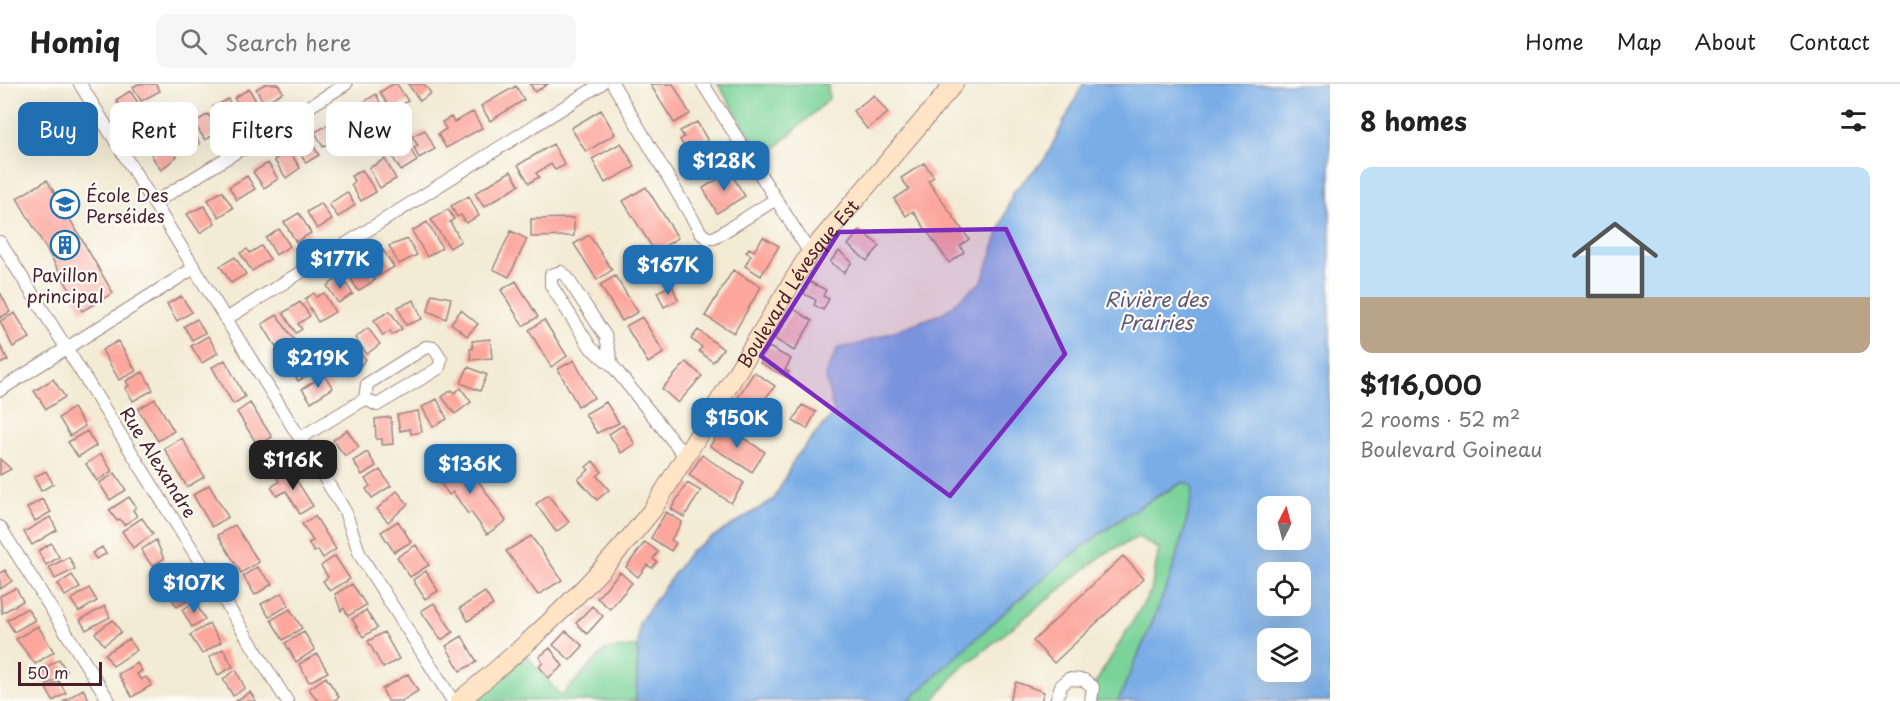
<!DOCTYPE html>
<html lang="en">
<head>
<meta charset="utf-8">
<style>
	:root { --surface:#fff; --page:#f6f6f6; --text:#222; --muted:#767676; --line:#e0e0e0; --accent:#1f6fb2 }
	body { margin:0; font-family:"Playpen Sans",sans-serif; background:var(--page); color:var(--text); height:100vh; display:flex; flex-direction:column; font-size:22px; white-space:nowrap }
	* { box-sizing:border-box; margin:0 }
	p { font-size:20px; color:var(--muted) }
	.icon { flex:none; width:33px; height:33px; fill:none; stroke:currentColor; stroke-width:2; stroke-linecap:round; stroke-linejoin:round }
	.map { position:relative; flex:1; overflow:hidden }
	.details { display:flex; flex-direction:column; background:var(--surface); width:570px }
	.details>* { flex:none }
	.top-card { position:absolute; left:18px; top:18px; width:570px; height:54px; display:flex; gap:12px }
	.needle { width:39px; rotate:6deg }
	.tools { position:absolute; left:1257px; top:412px; display:grid; gap:12px }
	.tools a { display:grid; place-items:center; width:54px; height:54px; border-radius:12px; background:var(--surface); box-shadow:0 6px 24px #0002; font-size:30px }
	.scale { position:absolute; left:18px; bottom:15px; width:84px; box-sizing:border-box; padding-left:6px; border:3px solid #4a1f2b; border-top:0; font-size:16px; line-height:21px; white-space:nowrap; color:#4a1f2b; -webkit-text-stroke:4px #fdfcf7; paint-order:stroke }
	.price { position:absolute; translate:-50% -51px; padding:0 14px; border-radius:12px; background:var(--accent); color:#fff; font-size:20px; line-height:39px; filter:drop-shadow(0 2px 3px #0008) }
	.price::after { content:''; position:absolute; left:50%; top:36px; width:18px; height:14px; margin-left:-9px; background:inherit; clip-path:polygon(0 0,100% 0,50% 100%) }
	.price.selected { background:#222; color:#fff }
	ul { padding:0; list-style:none }
	li { display:grid; align-content:center; gap:12px; height:318px; padding:0 30px }
	li span { display:grid; place-items:center; height:186px; border-radius:12px; color:#555 }
	li>.icon { margin-inline-start:auto }
	span .icon { width:108px; height:108px; fill:#fffc; stroke-width:1 }
	li b { font-size:26px }
	h2 { display:flex; justify-content:space-between; align-items:center; height:72px; padding:0 30px; font-size:26px }
	.tag { padding:0 21px; border-radius:12px; background:var(--surface); box-shadow:0 6px 24px #0002; font-size:21px; line-height:54px }
	.tag.selected { background:var(--accent); color:#fff }
	header { display:flex; align-items:center; gap:36px; box-sizing:border-box; height:84px; padding:0 30px; background:var(--surface); border-bottom:2px solid var(--line) }
	header strong { font-size:28px }
	nav { display:flex; gap:33px; margin-inline-start:auto; font-size:21px }
	.search { width:420px; height:54px; background:var(--page); display:flex; align-items:center; gap:15px; box-sizing:border-box; padding:0 21px; border-radius:12px; color:var(--muted); font-size:22px }
	main { display:flex; flex:1; min-height:0 }
	.map>svg:first-child { display:block }
	.green { fill:#7ad399; stroke:#627962; stroke-width:1.5 }
	.water { fill:#7aade6; stroke:#626688; stroke-width:1.5; fill-rule:evenodd }
	.building { fill:#fca69c }
	.lines { fill:none; stroke-linecap:round; stroke-linejoin:round }
	.street-casing { stroke:#9e8580; stroke-width:14 }
	.secondary-casing { stroke:#9e8580; stroke-width:20 }
	.street { stroke:#fff; stroke-width:12 }
	.secondary { stroke:#ffe4c6; stroke-width:18 }
	.marked { fill:#7b2cbf; fill-opacity:0.2; stroke:#7b2cbf; stroke-width:4.5; stroke-linejoin:round }
	.labels { text-anchor:middle; dominant-baseline:central; stroke-width:4.5; stroke-linejoin:round; paint-order:stroke }
	.poi-label { font-size:18px; fill:#4a1f2b; stroke:#fdfcf7; text-anchor:start }
	.street-label { font-size:18px; fill:#4a1f2b; stroke:#fdfcf7 }
	.water-label { font-size:20px; font-style:italic; fill:#5d5876; stroke:#fdfcf7 }
</style>
</head>
<body>
<header>
<strong>Homiq</strong>
<div class="search"><svg class="icon" aria-label="search" viewBox="0 0 24 24"><circle cx="10" cy="10" r="6"/><path d="M15 15l6 6"/></svg>Search here</div>
<nav><a>Home</a><a>Map</a><a>About</a><a>Contact</a></nav>
</header>
<main>
<div class="map">
<svg width="1330" height="617" viewBox="0 0 1330 617">
	<rect width="100%" height="100%" fill="#fdfcf7"/>
	<filter id="ink" filterUnits="userSpaceOnUse"><feTurbulence type="fractalNoise" baseFrequency=".0167" numOctaves="2"/><feDisplacementMap in="SourceGraphic" scale="12" xChannelSelector="R" yChannelSelector="G"/><feConvolveMatrix kernelMatrix="1 2 1 2 8 2 1 2 1" color-interpolation-filters="sRGB"/></filter>
	<filter id="wash" filterUnits="userSpaceOnUse"><feTurbulence type="fractalNoise" baseFrequency=".008" numOctaves="4" result="noise"/><feDisplacementMap in="SourceGraphic" scale="24" xChannelSelector="R" yChannelSelector="G"/><feGaussianBlur stdDeviation="1.35" result="paint"/><feColorMatrix in="noise" values="0 0 0 0 0 0 0 0 0 0 0 0 0 0 0 0 0 1.4 0 .05"/><feComposite in="paint" operator="in"/></filter>
	<g filter="url(#wash)">
		<rect width="100%" height="100%" fill="#f3ebd4"/>
		<!-- green -->
		<path class="green" d="M718,0H828L829,15L764,74Z
			M1184,398L1193,402C1183,478 1148,547 1118,617H1091L1093,603L1151,507L1159,465L1138,453L1104,470L957,588L933,617H908C994,538 1079,452 1184,398Z
			M638,562L636,617H459L522,566L561,612L605,566Z"/>
		<!-- water -->
		<path class="water" d="M1083,0H1330V617H1118C1148,547 1183,478 1193,402L1184,398C1082,449 992,540 908,617H636L639,539L690,467L774,415L795,374L834,329L825,290L838,264L856,261L943,229L982,197L1013,108L1045,75ZM1268,423H1300V456H1268ZM1268,489H1300V522H1268ZM1268,555H1300V588H1268Z"/>
		<g id="blocks">
			<!-- building -->
			<path class="building" d="M138,0H156L160,7L141,17L133,3Z
				M265,0H278L283,8L264,19L256,5Z
				M393,0H397L408,17L391,27L380,8Z
				M408,0H424L431,9L420,17Z
				M530,0H548L535,8Z
				M650,0H673L690,30L674,39Z
				M516,2L524,16L490,37L481,22Z
				M249,5L259,22L245,31L234,14Z
				M130,7L141,23L127,33L116,16Z
				M376,10L386,31L373,39L361,20Z
				M874,11L888,29L867,45L853,27Z
				M228,15L239,34L223,43L213,23Z
				M354,24L364,42L358,45L360,50L352,54L340,32Z
				M601,26L615,50L586,68L571,44Z
				M473,28L482,44L446,64L438,50L446,45L442,38L451,33L454,38Z
				M208,30L219,48L205,56L194,39Z
				M333,38L341,52L323,63L315,48Z
				M697,38L722,81L706,91L691,63L686,66L680,56L684,53L680,47Z
				M190,42L200,60L183,70L173,53Z
				M425,46L435,65L419,74L414,64L418,62L412,52Z
				M308,53L319,71L306,79L295,61Z
				M169,59L177,72L161,86L151,71Z
				M621,59L635,83L605,99L592,75Z
				M401,60L406,69L411,66L417,77L401,87L389,67Z
				M553,60L565,81L555,86L551,80L536,89L539,93L529,99L518,81Z
				M289,66L300,84L286,94L274,76Z
				M385,75L396,95L380,104L369,84Z
				M268,79L278,95L264,104L253,88Z
				M924,79L934,93L928,97L969,155L960,162L964,168L949,179L913,127L906,132L894,115L909,105L901,94Z
				M362,86L376,108L361,117L351,101L355,98L351,92Z
				M511,87L519,101L484,123L475,109Z
				M730,88L745,112L717,129L703,104Z
				M247,92L255,105L237,116L229,103Z
				M47,96L113,209L82,227L17,114Z
				M646,103L678,154L655,168L623,117Z
				M222,107L233,124L219,133L208,116Z
				M347,108L355,121L338,133L329,120Z
				M469,112L479,132L466,139L461,131L457,133L451,122Z
				M321,119L332,136L317,145L307,128Z
				M204,122L215,139L200,149L187,130Z
				M448,125L454,135L450,138L461,157L450,164L431,136Z
				M299,129L311,149L296,158L284,138Z
				M574,134V152L531,153V135Z
				M427,138L442,164L427,173L412,147Z
				M279,145L290,162L276,171L266,154Z
				M860,146L880,162L867,177L848,161Z
				M511,147L527,155L509,193L493,185Z
				M589,151L612,186L597,196L574,160Z
				M763,153L779,162L761,192L745,182L751,171L746,168L749,164L754,167Z
				M408,155L417,171L399,180L389,162Z
				M261,162L270,175L252,187L240,169L247,165L250,169Z
				M383,166L394,183L379,192L369,175Z
				M839,167L852,178L844,189L830,178Z
				M235,173L246,190L231,199L220,182Z
				M366,182L375,196L358,207L347,188L356,183L359,186Z
				M733,186L761,203L734,249L705,232Z
				M341,192L353,210L338,219L327,202Z
				M615,192L638,228L622,237L600,201Z
				M516,197L538,233L523,242L501,206Z
				M810,198L826,206L823,212L829,215L823,226L814,221L816,216L804,210Z
				M672,201L678,216L664,223L657,208Z
				M0,208L10,228L0,234Z
				M314,209L316,213L324,209L335,228L318,238L305,215Z
				M432,210L451,214L446,235L428,227Z
				M181,212L192,228L177,237L167,220Z
				M414,216L422,235L406,241L398,223Z
				M300,218L310,232L298,240L302,245L296,249L283,229Z
				M794,225L812,237L794,267L775,255Z
				M461,226L478,240L467,252L451,239Z
				M390,227L402,245L392,251L390,247L383,252L374,236Z
				M15,229L30,254L13,263L0,237Z
				M277,231L294,256L278,266L262,240Z
				M642,233L664,269L648,279L626,242Z
				M197,235L205,249L192,256L184,242Z
				M544,236L567,272L551,283L529,246Z
				M368,244L380,260L367,270L355,254Z
				M698,246L723,265L713,278L699,267L702,263L691,255Z
				M208,252L218,269L202,279L191,262Z
				M490,255L492,274L471,276L470,265H473L472,257Z
				M118,257L136,287L119,296L102,266Z
				M0,261L8,276L0,280Z
				M769,263L791,275L785,286L789,288L786,293L760,279Z
				M354,265L366,275L353,291L341,281Z
				M307,272L316,287L298,297L290,282Z
				M225,276L245,313L233,320L212,283Z
				M574,276L594,314L578,322L558,285Z
				M686,278L702,292L678,319L662,305Z
				M468,283L487,291L480,307L461,299Z
				M143,288L153,306L133,317L125,304L129,302L126,297Z
				M754,288L775,302L753,330L735,318Z
				M324,291L333,304L311,318L302,305Z
				M53,295L65,313L46,325L34,307Z
				M461,304L471,318L455,330L442,313L452,306L454,309Z
				M155,315L174,347L158,357L138,325Z
				M437,315L447,335L433,343L422,323Z
				M606,318L619,339L597,349L585,330Z
				M250,319L272,353L258,362L237,328Z
				M802,321L816,328L807,345L793,337Z
				M73,324L85,342L70,352L59,334Z
				M418,327L422,348L411,350L410,345L400,347L397,331Z
				M391,333L393,360L382,361V355H376L375,335Z
				M623,341L635,360L621,369L609,350Z
				M723,341L765,368L752,388L710,362Z
				M347,346L359,363L345,372L333,356Z
				M87,347L96,362L78,373L68,358Z
				M182,354L204,393L187,403L164,364Z
				M276,362L285,379L270,387L261,370Z
				M367,368L376,382L362,391L353,377Z
				M101,370L112,387L97,397L86,380Z
				M702,371L744,399L731,419L689,391Z
				M457,374L471,395L475,392L506,437L487,450L471,428L468,430L453,408L449,411L434,390Z
				M0,375L11,385L0,391Z
				M593,377L602,388L597,392L609,406L597,416L578,395L589,386L586,383Z
				M290,386L313,422L300,430L286,407L277,412L271,403L279,398L277,394Z
				M380,386L391,402L372,414L366,405L370,402L365,395Z
				M46,387L53,400L41,407L34,393Z
				M115,389L126,406L110,416L99,399Z
				M687,399L701,407L684,433L671,425Z
				M209,401L228,433L212,443L193,411Z
				M397,407L408,420L388,438L377,425Z
				M548,411L569,438L556,448L536,420Z
				M129,413L136,423L133,426L137,432L124,441L120,435L117,437L109,426Z
				M42,415L51,428L35,437L27,424Z
				M666,428L682,438L671,456L676,459L671,467L651,454Z
				M315,432L336,465L323,474L318,466L314,468L308,459L313,457L302,440Z
				M50,433L57,446L32,461L24,448Z
				M142,434L153,450L133,464L122,447Z
				M398,437L411,458L394,468L381,448Z
				M235,441L259,478L241,489L218,451Z
				M531,452L562,496L538,511L506,467Z
				M156,456L164,475L152,482L141,466Z
				M645,458L658,468L653,475L657,478L652,484L647,481L638,493L626,483Z
				M51,459L59,473L46,481L38,467Z
				M416,461L429,481L410,493L397,473Z
				M102,463L106,470L96,475L92,469Z
				M335,472L350,495L330,507L323,497L328,493L321,482Z
				M1123,472L1144,494L1054,579L1033,557Z
				M69,473L75,485L55,495L49,483Z
				M257,483L272,500L255,511L243,492Z
				M175,485L193,513L177,523L159,495Z
				M5,486L12,497L0,505V489Z
				M426,487L438,507L425,515L413,496Z
				M620,488L632,499L610,525L597,514Z
				M72,491L80,504L65,512L58,500Z
				M352,500L366,521L348,532L344,524L341,527L335,510Z
				M16,504L23,517L2,529L0,512Z
				M89,504L97,517L79,528L71,516Z
				M485,508L493,521L468,537L460,524Z
				M282,509L289,521L269,533L261,520Z
				M195,518L205,535L192,543L182,526Z
				M434,519L453,548L441,556L421,527Z
				M105,522L110,533L86,546L80,536Z
				M592,522L603,532L587,550L576,539Z
				M27,524L35,536L14,548L7,536Z
				M290,525L302,544L283,556L271,536Z
				M366,526L377,544L363,553L352,535Z
				M113,536L121,548L104,561L95,549Z
				M209,540L221,558L202,570L190,551Z
				M38,542L54,568L35,580L16,555Z
				M566,547L583,562L570,576L553,561Z
				M304,548L315,566L296,578L285,559Z
				M384,548L399,575L383,584L368,557Z
				M462,552L477,578L460,587L446,562Z
				M129,555L137,566L113,582L105,570Z
				M550,564L563,582L548,594L539,582L543,579L539,573Z
				M223,565L233,583L218,591L209,573Z
				M317,570L328,588L309,598L299,580Z
				M59,575L67,588L47,601L40,591L45,588L44,585Z
				M137,579L142,587L137,590L141,596L146,593L152,601L132,613L118,590Z
				M236,586L245,604L233,612L223,595Z
				M408,590L418,607L402,617H388L382,605Z
				M326,593L339,613L333,617H318L309,605Z
				M59,597L66,609L53,617L46,604Z
				M1016,598L1044,608L1041,617H1009Z
				M83,605L90,617H64Z
				M250,608L256,617H236Z"/>
		</g>
	</g>
	<g filter="url(#ink)">
		<use href="#blocks" fill-opacity="0" stroke="#9e8580" stroke-width="1.5"/>
		<g class="lines">
			<!-- street casing -->
			<g class="street-casing">
				<path id="street" d="M80,0L345,427L360,471L453,617
					M613,0L701,149L707,154H714L776,115
					M703,0L810,169
					M154,119L346,0
					M0,158L287,617
					M226,235L601,0
					M426,263L434,264L441,275L439,284L377,321L365,315L367,300Z
					M612,281L606,253L566,192L561,188L551,191V201L591,264L612,281L685,372
					M0,306L194,184
					M300,354L365,315
					M0,443L109,617
					M1056,617L1061,602L1068,595L1084,596L1093,603L1091,617"/>
			</g>
			<!-- secondary casing -->
			<g class="secondary-casing">
				<g id="secondary">
					<path id="s1" d="M459,617C531,559 596,498 653,425L810,169L954,0"/>
				</g>
			</g>
			<!-- street -->
			<use href="#street" class="street"/>
			<!-- secondary -->
			<use href="#secondary" class="secondary"/>
		</g>
	</g>
	<!-- marked area -->
	<path class="marked" d="M1006,145L1065,270L950,412L761,272L839,148Z"/>
	<!-- icons -->
	<defs>
		<g id="school-ring" transform="scale(1.5)"><circle r="9.5" fill="#fdfcf7" stroke="#1f6fb2" stroke-width="1.5"/><path d="M0-5L7-2L0 1L-7-2ZM-4 1L0 2.5L4 1V4Q0 6-4 4Z" fill="#1f6fb2"/></g>
		<g id="building-ring" transform="scale(1.5)"><circle r="9.5" fill="#fdfcf7" stroke="#1f6fb2" stroke-width="1.5"/><path d="M-4-6H4V6H1V3H-1V6H-4ZM-2.5-4.3h1.7v1.8h-1.7ZM.8-4.3h1.7v1.8H.8ZM-2.5-1h1.7V.8h-1.7ZM.8-1h1.7V.8H.8Z" fill="#1f6fb2"/></g>
	</defs>
	<g fill-rule="evenodd">
		<use href="#school-ring" x="65" y="120"/>
		<use href="#building-ring" x="65" y="161"/>
	</g>
	<g class="labels">
		<!-- poi labels -->
		<g class="poi-label">
			<text x="86" y="110">École Des<tspan x="86" dy="21">Perséides</tspan></text>
			<text x="65" y="190" text-anchor="middle">Pavillon<tspan x="65" dy="21">principal</tspan></text>
		</g>
		<!-- street labels -->
		<g class="street-label">
			<text stroke="none"><textPath href="#s1" startOffset="542">Boulevard Lévesque Est</textPath></text>
			<text transform="translate(159 378) rotate(58)">Rue Alexandre</text>
		</g>
		<!-- water labels -->
		<g class="water-label">
			<text x="1156" y="215">Rivière des<tspan x="1156" dy="23">Prairies</tspan></text>
		</g>
	</g>
</svg>
<div class="tools">
<a><svg class="needle" viewBox="-14 -14 28 28"><path d="M0-13l5 13h-10z" fill="#e53935"/><path d="M0 13l5-13h-10z" fill="#767676"/></svg></a>
<a><svg class="icon" aria-label="locate" viewBox="0 0 24 24"><circle cx="12" cy="12" r="6"/><path d="M12 2v4M12 18v4M2 12h4M18 12h4"/></svg></a>
<a><svg class="icon" aria-label="layers" viewBox="0 0 24 24"><path d="M12 4l9 5-9 5-9-5zM3 14l9 5 9-5"/></svg></a>
</div>
<div class="scale">50 m</div>
<b class="price" style="left:724px;top:108px">$128K</b>
<b class="price" style="left:340px;top:206px">$177K</b>
<b class="price" style="left:668px;top:212px">$167K</b>
<b class="price" style="left:318px;top:305px">$219K</b>
<b class="price" style="left:737px;top:365px">$150K</b>
<b class="price selected" style="left:293px;top:407px">$116K</b>
<b class="price" style="left:470px;top:411px">$136K</b>
<b class="price" style="left:194px;top:530px">$107K</b>
<div class="top-card">
<a class="tag selected">Buy</a>
<a class="tag">Rent</a>
<a class="tag">Filters</a>
<a class="tag">New</a>
</div>
</div>
<section class="details">
<h2>8 homes<svg class="icon" aria-label="filters" viewBox="0 0 24 24"><path d="M4 7h16M4 17h16"/><circle cx="9" cy="7" r="2"/><circle cx="15" cy="17" r="2"/></svg></h2>
<ul>
<li><span style="background:linear-gradient(#bfe0f5 70%,#b9a48a 0)"><svg class="icon" aria-label="home" viewBox="0 0 24 24"><path d="M3 11l9-7 9 7M6 9v11h12V9"/></svg></span><div><b>$116,000</b><p>2 rooms · 52 m²</p><p>Boulevard Goineau</p></div></li>
</ul>
</section>
</main>
</body>
</html>
